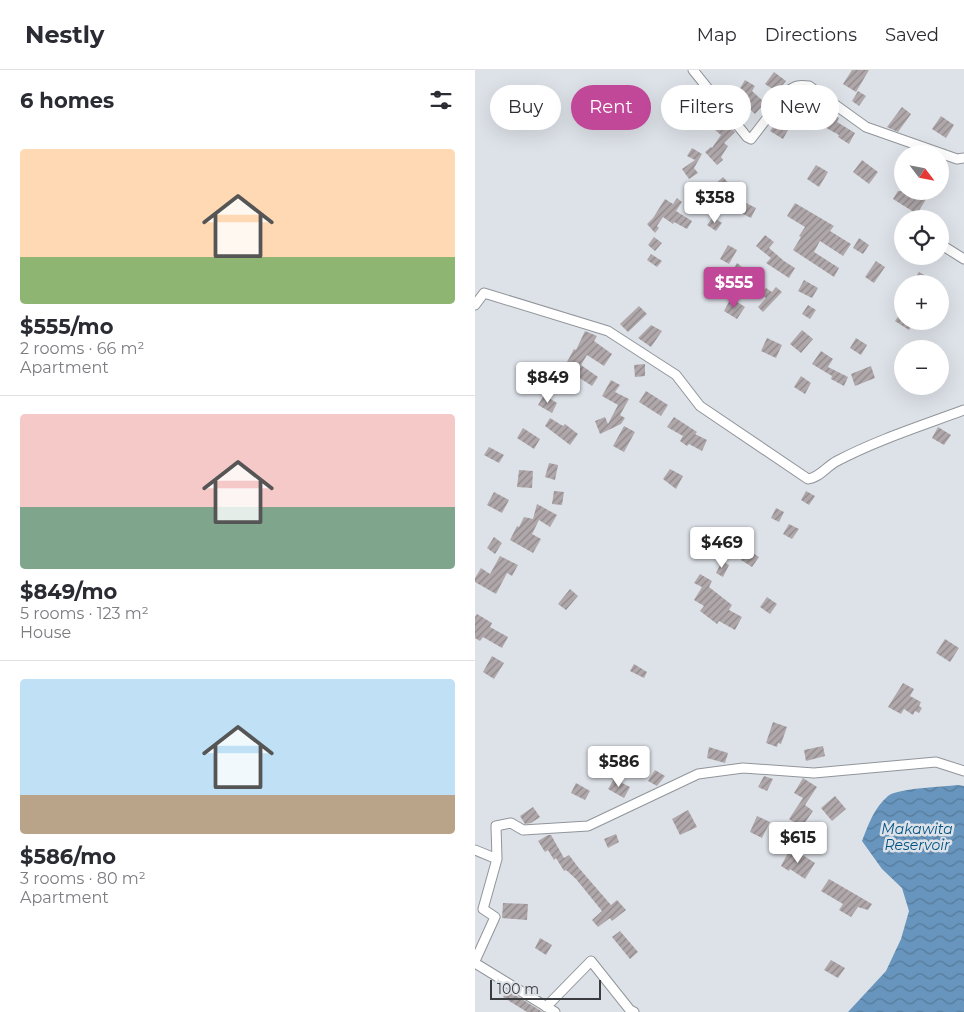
<!DOCTYPE html>
<html lang="en">
<head>
<meta charset="utf-8">
<style>
	:root { --surface:#fff; --page:#f7f7f7; --text:#2b2b33; --muted:#7c7c81; --line:#e1e1e2; --accent:#c14799 }
	body { margin:0; font-family:Montserrat,sans-serif; background:var(--page); color:var(--text); height:100vh; display:flex; flex-direction:column; font-size:19px; white-space:nowrap }
	* { box-sizing:border-box; margin:0 }
	p { font-size:16px; color:var(--muted) }
	.icon { flex:none; width:28px; height:28px; fill:none; stroke:currentColor; stroke-width:2; stroke-linecap:round; stroke-linejoin:round }
	.map { position:relative; flex:1; overflow:hidden }
	.sheet { display:flex; flex-direction:column; background:var(--surface); width:475px }
	.sheet>* { flex:none }
	.banner { position:absolute; left:15px; top:15px; width:399px; height:45px; display:flex; gap:10px }
	.needle { width:32px; rotate:122deg }
	.buttons { position:absolute; left:419px; top:75px; display:grid; gap:10px }
	.buttons a { display:grid; place-items:center; width:55px; height:55px; border-radius:50%; background:var(--surface); box-shadow:0 5px 20px #0002; font-size:25px }
	.scale { position:absolute; left:15px; bottom:12px; width:111px; box-sizing:border-box; padding-left:5px; border:2px solid #3a3c3f; border-top:0; font-size:14px; line-height:18px; white-space:nowrap; color:#3a3c3f; -webkit-text-stroke:4px #dde2e8; paint-order:stroke }
	.price { position:absolute; translate:-50% -42px; padding:0 11px; border-radius:5px; background:#fff; color:#222; font-size:16px; line-height:32px; filter:drop-shadow(0 1px 2px #0008) }
	.price::after { content:''; position:absolute; left:50%; top:30px; width:15px; height:11px; margin-left:-8px; background:inherit; clip-path:polygon(0 0,100% 0,50% 100%) }
	.price.active { background:var(--accent); color:#fff }
	ul { padding:0; list-style:none }
	li { display:grid; align-content:center; gap:10px; height:265px; padding:0 20px }
	li+li { border-top:1px solid var(--line) }
	li span { display:grid; place-items:center; height:155px; border-radius:5px; color:#555 }
	li>.icon { margin-inline-start:auto }
	span .icon { width:90px; height:90px; fill:#fffc; stroke-width:1 }
	li b { font-size:21px }
	h2 { display:flex; justify-content:space-between; align-items:center; height:60px; padding:0 20px; font-size:21px }
	.tag { padding:0 18px; border-radius:22px; background:var(--surface); box-shadow:0 5px 20px #0002; font-size:18px; line-height:45px }
	.tag.active { background:var(--accent); color:#fff }
	header { display:flex; align-items:center; gap:30px; box-sizing:border-box; height:70px; padding:0 25px; background:var(--surface); border-bottom:1px solid var(--line) }
	header strong { font-size:24px }
	nav { display:flex; gap:28px; margin-inline-start:auto; font-size:18px }
	main { display:flex; flex:1; min-height:0 }
	.map>svg:first-child { display:block }
	.water { fill:url(#water-waves) }
	.building { fill:url(#building-hatch) }
	.lines { fill:none; stroke-linecap:round; stroke-linejoin:round }
	.minor-casing { stroke:#91959a; stroke-width:11 }
	.minor { stroke:#fff; stroke-width:9 }
	.labels { text-anchor:middle; dominant-baseline:central; stroke-width:5; stroke-linejoin:round; paint-order:stroke }
	.water-label { font-size:14px; font-style:italic; fill:#005385; stroke:#dde2e8 }
</style>
</head>
<body>
<header>
<strong>Nestly</strong>
<nav><a>Map</a><a>Directions</a><a>Saved</a></nav>
</header>
<main>
<section class="sheet">
<h2>6 homes<svg class="icon" aria-label="filters" viewBox="0 0 24 24"><path d="M4 7h16M4 17h16"/><circle cx="9" cy="7" r="2"/><circle cx="15" cy="17" r="2"/></svg></h2>
<ul>
<li><span style="background:linear-gradient(#ffd9b3 70%,#8fb573 0)"><svg class="icon" aria-label="home" viewBox="0 0 24 24"><path d="M3 11l9-7 9 7M6 9v11h12V9"/></svg></span><div><b>$555/mo</b><p>2 rooms · 66 m²</p><p>Apartment</p></div></li>
<li><span style="background:linear-gradient(#f6c9c9 60%,#7fa58c 0)"><svg class="icon" aria-label="home" viewBox="0 0 24 24"><path d="M3 11l9-7 9 7M6 9v11h12V9"/></svg></span><div><b>$849/mo</b><p>5 rooms · 123 m²</p><p>House</p></div></li>
<li><span style="background:linear-gradient(#bfe0f5 75%,#b9a48a 0)"><svg class="icon" aria-label="home" viewBox="0 0 24 24"><path d="M3 11l9-7 9 7M6 9v11h12V9"/></svg></span><div><b>$586/mo</b><p>3 rooms · 80 m²</p><p>Apartment</p></div></li>
</ul>
</section>
<div class="map">
<svg width="489" height="942" viewBox="0 0 489 942">
	<defs>
		<pattern id="water-waves" width="16" height="10" patternUnits="userSpaceOnUse" patternTransform="scale(1.25)"><rect width="16" height="10" fill="#6795bd"/><path d="M0 5q4-4 8 0t8 0" fill="none" stroke="#567b9b"/></pattern>
		<pattern id="building-hatch" width="6" height="6" patternUnits="userSpaceOnUse" patternTransform="scale(1.25)"><rect width="6" height="6" fill="#afa7aa"/><path d="M-1 1l2-2M0 6l6-6M5 7l2-2" fill="none" stroke="#8f898c"/></pattern>
	</defs>
	<rect width="100%" height="100%" fill="#dde2e8"/>
	<!-- water -->
	<path class="water" d="M483,715L489,716V942H373L411,901L426,869L434,841L427,818L407,799L387,771C393,755 399,738 413,726C423,718 468,717 483,715Z"/>
	<!-- building -->
	<path class="building" d="M377,0H394L381,22L368,14Z
		M299,2L311,11L302,22L290,14Z
		M270,10L280,16L277,21L290,33L280,44L270,35L272,32L261,25Z
		M383,21L391,26L384,36L377,31Z
		M324,22L343,35L337,44L317,31Z
		M427,37L436,44L423,62L414,58L412,57Z
		M353,42L364,48L362,52L380,63L374,74L363,67L364,65L346,55Z
		M466,46L479,55L471,68L457,59Z
		M249,49L260,62L249,73L253,76L246,87L248,90L242,95L230,82L236,77L237,78L246,65L240,60Z
		M301,53L313,60L308,69L295,61Z
		M217,78L227,84L219,98L223,103L214,109L207,99L220,90L212,86Z
		M387,90L403,102L394,114L378,102Z
		M341,95L353,102L344,117L332,109Z
		M248,107L261,121L251,130L238,116Z
		M423,121H446L453,126L442,144L418,129Z
		M202,128L207,132L201,141L217,151L212,159L199,152L198,154L188,147L182,156L184,158L180,163L172,154L178,148L190,129L198,134Z
		M267,131L281,138L276,148L262,141Z
		M320,133L359,156L355,161L376,174L368,186L345,171L339,182L364,198L359,207L318,180L326,167L324,166L330,157L312,146Z
		M238,147L247,153L241,161L232,155Z
		M290,165L299,172L294,178L309,191L320,198L314,208L291,193L296,188L281,176Z
		M179,167L187,173L180,181L173,175Z
		M384,168L394,175L388,184L378,178Z
		M253,175L262,180L254,194L245,189Z
		M176,184L187,191L182,197L172,190Z
		M401,191L410,197L399,213L390,207Z
		M262,193L271,200L267,206L258,200Z
		M444,202L457,210L454,214H436Z
		M242,203L251,209L243,222L234,216Z
		M329,210L343,218L337,228L323,221Z
		M301,217L307,222L288,242L283,237L291,228L287,225L291,218L297,222Z
		M256,228L270,237L262,249L249,241Z
		M333,235L341,240L335,249L327,244Z
		M164,236L172,244L153,262L145,254Z
		M428,240V251H440L434,260L420,251Z
		M176,255L187,261L176,277L163,268Z
		M327,260L338,269L326,283L315,274Z
		M110,261L122,266L119,271L137,284L129,296L112,285L106,295L123,307L117,316L100,305L88,319L76,309L81,302L85,305L99,279L101,280Z
		M292,268L307,275L301,288L286,281Z
		M381,268L392,275L386,285L375,278Z
		M346,281L358,289L353,297L373,307L369,316L356,309L357,306L337,294Z
		M170,294V306L160,307L159,295Z
		M396,296L400,308L380,316L376,304Z
		M326,306L336,313L330,324L319,317Z
		M136,310L145,315L140,322L154,329L145,345L150,348L146,354L125,364L120,351L130,347L133,354L143,335L127,326Z
		M171,321L193,335L186,346L164,332Z
		M69,325L82,333L77,343L63,335Z
		M199,347L222,362L220,364L232,370L227,381L214,374L212,376L205,371L208,366L192,357Z
		M75,348L88,356L90,354L103,364L95,375L70,356Z
		M149,356L160,362L149,382L138,376Z
		M463,357L476,365L469,375L457,368Z
		M48,358L65,369L59,379L42,368Z
		M14,377L29,385L24,393L9,385Z
		M74,393L83,395L80,410L70,407Z
		M195,399L208,406L201,419L188,409Z
		M44,400L58,401L57,418L42,417Z
		M79,421L89,422L87,435L77,434Z
		M331,421L340,426L334,435L326,430Z
		M19,422L34,430L27,443L12,435Z
		M62,434L82,445L75,457L64,450L57,464L66,469L58,483L35,470L42,456L44,457L49,447L58,449Z
		M301,438L309,442L304,452L296,448Z
		M314,454L324,459L317,469L308,464Z
		M19,467L27,473L20,484L12,478Z
		M273,480L284,487L277,497L266,490Z
		M25,486L43,495L37,506L32,503L21,524L0,512V508L6,498L15,504Z
		M247,491L254,495L248,507L241,503Z
		M225,504L237,511L234,517L257,535L254,540L267,547L260,560L244,551L242,554L225,541L229,536L219,530L227,517L219,513Z
		M95,519L103,526L91,540L83,534Z
		M292,527L302,534L295,544L285,537Z
		M2,544L17,553L15,557L33,567L27,578L8,567L5,571L0,568V547Z
		M470,569L484,578L475,592L461,583Z
		M17,586L29,593L19,609L8,602Z
		M159,594L172,602L169,608L155,601Z
		M428,613L439,619L435,626L446,632L444,636L447,638L444,643L440,641L438,645L429,639L426,644L413,637Z
		M298,652L312,657L306,674L303,673L302,677L291,673Z
		M348,676L350,686L331,691L329,680Z
		M234,677L253,683L250,693L232,688Z
		M180,700L190,706L182,716L173,711Z
		M289,706L298,709L292,721L283,717Z
		M328,708L342,717L330,735L338,741L327,757L314,749L328,728L319,723Z
		M139,709L155,717L149,728L133,719Z
		M101,713L115,721L110,730L96,723Z
		M360,726L371,739L357,751L346,738Z
		M58,737L65,747L56,753L50,754L45,746Z
		M213,740L222,757L205,765L197,749Z
		M282,746L295,752L287,768L275,762Z
		M141,764L144,772L133,778L129,769Z
		M73,765H76L89,788L94,785L103,797L136,835L142,830L151,840L137,851L135,848L123,857L117,850L127,841L101,809L91,800L89,801L81,788L79,790L73,780L70,782L63,771Z
		M314,781L324,787L326,784L340,793L330,809L315,799L314,801L306,796Z
		M354,809L397,834L393,840L383,837L376,847L364,840L368,834L346,821Z
		M28,833L53,834L52,850L27,848Z
		M145,861L163,882L155,889L137,867Z
		M65,868L77,875L71,885L60,878Z
		M356,890L370,898L363,908L349,900Z
		M32,920L66,941L67,942H52L28,927Z"/>
	<g class="lines">
		<!-- minor casing -->
		<g class="minor-casing">
			<path id="minor" d="M218,0L272,67L276,69L313,21C321,15 324,15 334,16L391,57L482,89L489,88
				M465,174L489,189
				M0,235L9,223L133,261L201,305L225,336L333,409C344,408 352,396 362,391C402,370 446,356 489,340
				M0,780L22,789L8,839L20,847L0,891
				M22,789L21,756L36,753L48,760L113,756L223,704L268,698L339,703L461,692L489,701
				M0,893L80,942
				M71,937L116,891L155,940L159,942"/>
		</g>
		<!-- minor -->
		<use href="#minor" class="minor"/>
	</g>
	<g class="labels">
		<!-- water labels -->
		<g class="water-label">
			<text x="442" y="759">Makawita<tspan x="442" dy="16">Reservoir</tspan></text>
		</g>
	</g>
</svg>
<div class="buttons">
<a><svg class="needle" viewBox="-14 -14 28 28"><path d="M0-13l5 13h-10z" fill="#e53935"/><path d="M0 13l5-13h-10z" fill="#7c7c81"/></svg></a>
<a><svg class="icon" aria-label="locate" viewBox="0 0 24 24"><circle cx="12" cy="12" r="6"/><path d="M12 2v4M12 18v4M2 12h4M18 12h4"/></svg></a>
<a>+</a>
<a>−</a>
</div>
<div class="scale">100 m</div>
<b class="price" style="left:240px;top:154px">$358</b>
<b class="price active" style="left:259px;top:239px">$555</b>
<b class="price" style="left:73px;top:334px">$849</b>
<b class="price" style="left:247px;top:499px">$469</b>
<b class="price" style="left:144px;top:718px">$586</b>
<b class="price" style="left:323px;top:794px">$615</b>
<div class="banner">
<a class="tag">Buy</a>
<a class="tag active">Rent</a>
<a class="tag">Filters</a>
<a class="tag">New</a>
</div>
</div>
</main>
</body>
</html>
